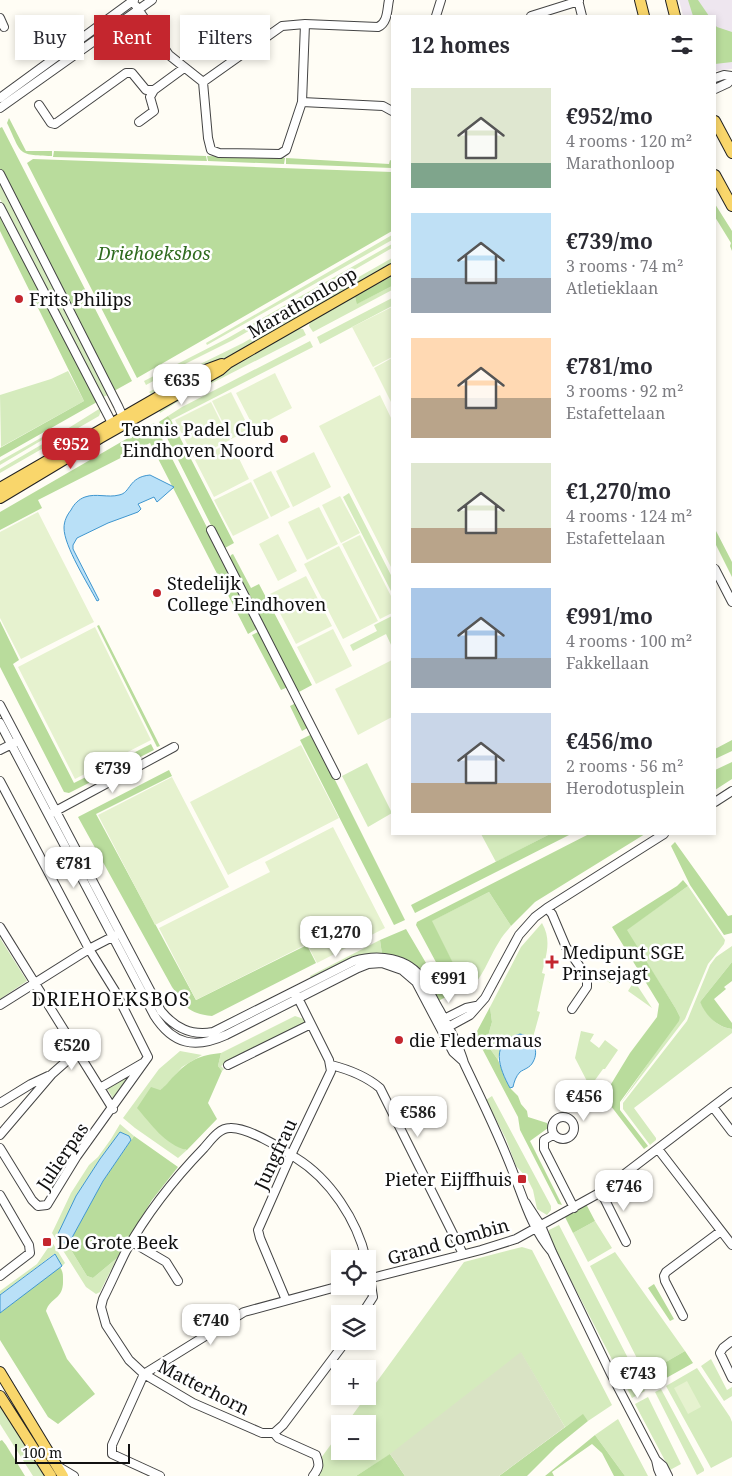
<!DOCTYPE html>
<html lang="en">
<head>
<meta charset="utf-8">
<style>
	:root { --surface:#fff; --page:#f2f2f3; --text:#2b2b33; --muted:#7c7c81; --accent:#c4262e }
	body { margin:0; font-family:"Noto Serif",serif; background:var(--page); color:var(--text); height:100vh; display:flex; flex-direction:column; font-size:19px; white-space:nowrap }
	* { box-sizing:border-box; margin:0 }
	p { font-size:16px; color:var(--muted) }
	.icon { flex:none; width:28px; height:28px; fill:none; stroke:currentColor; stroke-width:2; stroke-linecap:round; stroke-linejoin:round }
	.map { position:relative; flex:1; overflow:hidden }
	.panel { position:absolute; left:391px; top:15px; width:325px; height:820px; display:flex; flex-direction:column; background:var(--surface); border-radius:0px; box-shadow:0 2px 8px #0003 }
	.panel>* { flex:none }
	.guide { position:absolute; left:15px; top:15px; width:301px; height:45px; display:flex; gap:10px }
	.buttons { position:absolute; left:331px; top:1250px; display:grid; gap:10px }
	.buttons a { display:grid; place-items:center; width:45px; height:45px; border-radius:0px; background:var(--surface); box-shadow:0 2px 8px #0003; font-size:25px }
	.scale { position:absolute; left:15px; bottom:12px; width:115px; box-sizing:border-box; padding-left:5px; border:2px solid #111; border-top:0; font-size:14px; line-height:18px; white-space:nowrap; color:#111; -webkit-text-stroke:4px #fff; paint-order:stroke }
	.price { position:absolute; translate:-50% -42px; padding:0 11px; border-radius:10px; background:#fff; color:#222; font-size:16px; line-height:32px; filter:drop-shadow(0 1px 2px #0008) }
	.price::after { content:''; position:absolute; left:50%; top:30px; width:15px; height:11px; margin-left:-8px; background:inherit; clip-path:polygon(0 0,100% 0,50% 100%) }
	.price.current { background:var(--accent); color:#fff }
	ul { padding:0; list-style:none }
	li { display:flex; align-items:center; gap:15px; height:125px; padding:0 20px }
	li span { display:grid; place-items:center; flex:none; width:140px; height:100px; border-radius:0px; color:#555 }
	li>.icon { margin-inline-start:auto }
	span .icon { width:60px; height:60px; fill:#fffc; stroke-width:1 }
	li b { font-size:21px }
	h2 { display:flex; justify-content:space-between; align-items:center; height:60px; padding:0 20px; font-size:21px }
	.chip { padding:0 18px; border-radius:0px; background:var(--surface); box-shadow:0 2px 8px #0003; font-size:18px; line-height:45px }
	.chip.current { background:var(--accent); color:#fff }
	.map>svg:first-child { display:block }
	.industrial { fill:#eee6ef }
	.green { fill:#d5ebbd }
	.forest { fill:#b9dc9c }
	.cemetery { fill:#d9e3c4 }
	.pitch { fill:#e6f2cf }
	.water { fill:#b9e0f7; stroke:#3f96cf }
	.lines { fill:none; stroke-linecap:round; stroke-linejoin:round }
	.minor-casing { stroke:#444; stroke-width:10 }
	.major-casing { stroke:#222; stroke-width:12 }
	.minor { stroke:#fff; stroke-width:8 }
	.major { stroke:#f9d66b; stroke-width:10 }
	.poi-dot { fill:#c4262e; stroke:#fff; stroke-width:2 }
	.labels { text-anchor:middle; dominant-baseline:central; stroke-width:5; stroke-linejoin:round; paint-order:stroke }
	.park-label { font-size:18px; font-style:italic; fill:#2f6b1f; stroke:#fff }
	.poi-label { font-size:18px; fill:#111; stroke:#fff; text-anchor:start }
	.street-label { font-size:18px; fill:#111; stroke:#fff }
	.neighbourhood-label { font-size:19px; letter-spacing:1px; fill:#111; stroke:#fff }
</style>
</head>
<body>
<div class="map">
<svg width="732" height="1476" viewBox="0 0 732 1476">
	<rect width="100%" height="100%" fill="#fffdf5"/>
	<!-- industrial -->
	<path class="industrial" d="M679,0H732V69L715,71V16H683Z"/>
	<!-- green -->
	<path class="green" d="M0,178L19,222L108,395L103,397L14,224L0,199Z
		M392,235V240L207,345L206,343Z
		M392,244V248L233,340L177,368L146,385L144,381L228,338Z
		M392,258V265L229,358L200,367L151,394L149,392L186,371L243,343Z
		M392,273V276L355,298L358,303L392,286V290L313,332L309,326L310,321Z
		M392,298V306L320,344L317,337Z
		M298,328L303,329L306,335L185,397L160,413L158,408Z
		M310,341L313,347L171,420L168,416L182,407Z
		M68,371L84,401L1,447L0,395L51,379Z
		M99,409L101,411L99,416L0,473V469L51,439Z
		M53,431L54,433L0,465V461Z
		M349,493L392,577V593L343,497Z
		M392,616V647L386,634L353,651L350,645L377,631L374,625Z
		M367,763L392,813L368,827L342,776Z
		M481,834H550L496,862Z
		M688,886L725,940L724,944L708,964L685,1019L620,1104L680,1017L676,1009L626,930Z
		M489,892L511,926C507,931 502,936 499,942C488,959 483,979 467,991L431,921Z
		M542,923C552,940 546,956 542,973L545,974L537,1011L540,1012L532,1041L525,1035C507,1038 501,1041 498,1060L486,1043L492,1022L490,1007L521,947Z
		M0,938L27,981L0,999Z
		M380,940L382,954L365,955L312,980L310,976Z
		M732,946V962L700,1002C708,1016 716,1027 732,1029V1033L634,1108L656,1138V1140L650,1145L623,1109V1103L687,1021L710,965L716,957Z
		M621,972H627L631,976L652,1008L628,991L633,983L621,974L610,983L603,978Z
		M295,1016L304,1019L306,1023L221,1066L224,1069L222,1071L218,1066L221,1053Z
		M581,1031L594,1034L590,1041L599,1048L605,1040L618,1050L605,1069H603L590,1087L575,1058Z
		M180,1051L202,1055L182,1067L165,1087L160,1090L185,1150H187L178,1158L135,1128L123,1118L159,1069Z
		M136,1070L114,1100L107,1088Z
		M492,1096L551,1206V1210L547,1215L537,1209L533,1190L527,1178L516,1166L506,1139L486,1100Z
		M120,1124L134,1136L131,1140L129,1136L120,1133L100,1159L76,1196L56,1238L68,1245L87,1276L93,1278L117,1258L100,1292L96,1294L86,1287L52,1233L71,1193L89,1165L98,1157L111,1139Z
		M595,1221L612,1248L588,1262L573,1233Z
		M559,1225L645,1391L632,1398L548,1236L549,1230Z
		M52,1242L65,1263L62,1266L54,1254L0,1295V1291L37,1264Z
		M522,1247L532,1250L612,1405L588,1421L583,1415L565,1427L521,1353L394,1452L356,1476H315C320,1470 323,1465 321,1458L340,1432V1451H368V1424H346L464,1262Z
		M615,1252L685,1351L645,1374L590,1266Z
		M711,1359L727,1390L732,1387V1396L724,1401L701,1366Z
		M697,1368L730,1417L732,1422V1457L711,1468L666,1386Z
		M661,1389L704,1469V1471L697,1475L655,1392Z
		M648,1397L681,1464L670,1470L635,1404Z
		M0,1405L46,1476H33L0,1424Z
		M618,1419L648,1476H625L595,1435Z"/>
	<!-- forest -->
	<path class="forest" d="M688,0H698L709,16H693Z
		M715,25L717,27L732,32V62L715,64Z
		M9,118L26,151H52V156C16,155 22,154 7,123Z
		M2,127L132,381L114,391L0,170V128Z
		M54,151L206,156L207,161L53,157Z
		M207,156L285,158L284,164L208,161Z
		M286,158L389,164L390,160L392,161V168L286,164Z
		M33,159L392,172V231L137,378L27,163Z
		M715,204L732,231V251L730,246L731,243L715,217Z
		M0,212L97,402L0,457V448L84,401L0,231Z
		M392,276V286L357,304L355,297Z
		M168,416L171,420L234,543L223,549L159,422Z
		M154,423L258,628L248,634L150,443L38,500L42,508L0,530V512Z
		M715,529L732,562V577L715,543Z
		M233,554L251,588L259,584L312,685L299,692L295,690L229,560L231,555Z
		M0,621L19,660L13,664L74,783L151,744L154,750L69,793L64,792L0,667Z
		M99,625L160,746L157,747L97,626Z
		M260,631L288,687L281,690L252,635Z
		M296,703L309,727L302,731L290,706Z
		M312,734L405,920L394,925L300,740Z
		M732,740V751L715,759V749Z
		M732,762V779L715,790V770Z
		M169,770L172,776L96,814L196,1000L307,945L316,963L212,1016C187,1013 186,1007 172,987L78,817Z
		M550,834H571L415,913L411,905Z
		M589,834H645L535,902L511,926L489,892L432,921L467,991L459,994L452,992L416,925L417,922Z
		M675,842L728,916L732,915V933L724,935L690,885L671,846Z
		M683,880L688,886L627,930L676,1009L680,1017L679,1021L620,1102V1110L648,1146L644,1149L604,1097L599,1101L596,1096L580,1108L583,1113L580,1115L575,1106L585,1100L593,1086L605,1094L630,1053L657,1017L659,1004L612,927L677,886Z
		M406,929L446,997L438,1001C435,994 431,986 427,980C418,966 397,957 382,954L380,940Z
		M732,962V981L724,987L726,989L714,999L732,1023V1029C717,1027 706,1016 700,1002Z
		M490,1007L492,1022L486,1043L498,1060L505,1078L510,1088L518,1096L521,1104L527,1111L528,1117L547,1123L548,1128L530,1141L562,1205L558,1204L520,1130L518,1117L475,1035Z
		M221,1053L218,1066L222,1071L208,1103L217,1119L187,1150C165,1145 151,1124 137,1108L151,1087L160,1090C166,1086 169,1081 174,1076C189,1060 200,1055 221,1053Z
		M134,1136L178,1167L152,1200L117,1258L93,1278L87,1276L68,1245L103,1181Z
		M585,1202L595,1221L573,1233L564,1215Z
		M60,1267C63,1272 63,1274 63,1279C64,1300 51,1296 46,1311L67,1359L95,1394L58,1424L48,1417L0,1340V1313Z
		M654,1284L674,1319L670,1321L648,1288Z
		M685,1351L693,1363L652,1386L645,1374Z
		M583,1414L588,1421L556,1447L527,1476H499Z
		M595,1435L625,1476H614L602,1453L592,1444L552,1472L554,1476H545Z
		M2,1440L6,1445L25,1476H0V1441Z
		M390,1454L405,1476H356Z"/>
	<!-- cemetery -->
	<path class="cemetery" d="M521,1352L565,1427L499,1476H405L390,1454Z"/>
	<!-- pitch -->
	<path class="pitch" d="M392,307V357L373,367L352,327Z
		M392,358V404L374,368Z
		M275,373L292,408L254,428L236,393Z
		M231,392L250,430L231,439L212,401Z
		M380,395L392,420V569L319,426Z
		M211,402L230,440L194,458L175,420Z
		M231,442L249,479L214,497L195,460Z
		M314,452L331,487L293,507L276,471Z
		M271,471L290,507L271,517L253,480Z
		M251,482L269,518L233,536L214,500Z
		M340,496L360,533L341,543L322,505Z
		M319,507L338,544L307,560L288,522Z
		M38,512L94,622L21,659L0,618V532Z
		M278,534L297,571L278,581L259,544Z
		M360,535L392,598V613L380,619L342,544Z
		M339,546L378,621L343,639L304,564Z
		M306,576L332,626L296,644L270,594Z
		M95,627L151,740L75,779L18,667Z
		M333,629L352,666L316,684L297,647Z
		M392,660V717L358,735L335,689Z
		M301,745L339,818L228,875L190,802Z
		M172,777L229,887L155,925L98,815Z
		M333,827L385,928L317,963L307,944L196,1000L159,928L270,872L265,862Z
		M687,1381L701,1407L688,1414L674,1388Z"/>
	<!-- water -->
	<path class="water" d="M150,475L174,487L157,502L154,497L138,504L141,509L138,512L108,523L77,538L73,545V549L99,600L97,601C88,584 64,546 64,528C64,521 67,515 71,510C74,504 79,499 85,497C96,493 108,498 119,495C131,493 128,477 150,475Z
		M520,1034C532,1036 540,1050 533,1062C530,1068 524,1069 520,1072C516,1076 514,1082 513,1087L510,1088C499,1068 489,1042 520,1034Z
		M120,1132L129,1136L131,1140L103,1181L68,1245L56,1238L76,1196L100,1159Z
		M55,1254L62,1266L0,1313V1295Z"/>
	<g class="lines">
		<!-- minor casing -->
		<g class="minor-casing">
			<path id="minor" d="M578,0L582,16
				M136,6L169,55L203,82
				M436,16L441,0
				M531,16L579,1
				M0,18L4,27
				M305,24L302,102L286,150L280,154L219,153L211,150L208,138L203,82L282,26L305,24L378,27C388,23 387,9 389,0
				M715,78L724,75L732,76
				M715,89L728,83L732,78
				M0,98L134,0
				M302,102L383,106L392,111
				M39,105L51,123L55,124L126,73H132L146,90H154L184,68
				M0,108L152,0
				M139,122L154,111L150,97L154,90
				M0,174L118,406L123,417L120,427L112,423L0,207
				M211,530L336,775
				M715,569L732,602
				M0,705L161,1011C175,1028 191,1036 213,1032L354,961C378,954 408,957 423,980C429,990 434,1001 440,1011C449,1028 459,1044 464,1063C481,1099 499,1135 513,1172C524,1200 532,1229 552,1252
				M0,723L154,1015C173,1045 195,1049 226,1035L358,968L368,964L382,963L402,970L416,982L453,1052L463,1061
				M0,750L14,743
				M0,781L89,949L115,991L148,1057L77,1156L47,1205L38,1206L32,1200L0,1148
				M715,802L732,791
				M52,813L174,747
				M547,908L552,914L566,947L585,974L587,980V987L572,1009
				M0,927L113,1109
				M0,1005L89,949L116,935
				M442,1022L444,1019L466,1008L476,1006
				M445,1027H448L470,1015L485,998L519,935L535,917L547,908L664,834
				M228,1065L311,1024
				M331,1065C347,1069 367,1077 380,1088L463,1254
				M100,1088L143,1063
				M0,1103L31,1084L48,1076
				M713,1107L732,1132
				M552 1128a11 11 0 1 1 22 0a11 11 0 1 1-22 0Z
				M0,1135L52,1074L78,1051
				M553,1135L544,1140V1149L574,1208
				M658,1149L732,1245
				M601,1192L626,1242
				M0,1195L29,1245L30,1253L0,1276
				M526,1203L541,1226L552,1252L611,1374L656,1460L658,1469L661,1476
				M132,1242L166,1262L178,1281
				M368,1279L481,1250L516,1239L601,1192L732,1092
				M286,1300L260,1238L258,1230L291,1155L331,1071L329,1060L296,994
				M362,1314L373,1297L368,1265
				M683,1316L665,1281L664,1276L666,1272L721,1231
				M346,1341L283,1425L274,1433H262L193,1403L144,1374L129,1360L106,1325L101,1307L103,1299C111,1283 118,1267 126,1251C147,1213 174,1179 204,1148C211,1140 219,1128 230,1128C247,1127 281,1148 296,1158C330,1179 357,1220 366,1259
				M732,1341L723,1348L720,1353L732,1378
				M274,1433L278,1438L316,1455C320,1465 319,1468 313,1476
				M656,1460L663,1466L668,1476
				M59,1467L74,1476
				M160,1476L112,1454V1445L144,1374L244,1312L340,1286"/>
		</g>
		<!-- major casing -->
		<g class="major-casing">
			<path id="major" d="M640,0L644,16
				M671,0L675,16
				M715,121L732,153
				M715,175L732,206
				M0,488L203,371L222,364
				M0,498L100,438L220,370L228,363L392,269
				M0,1372L63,1476
				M0,1396L51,1476"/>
		</g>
		<!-- minor -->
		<use href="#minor" class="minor"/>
		<!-- major -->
		<use href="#major" class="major"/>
	</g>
	<!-- markers -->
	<g class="poi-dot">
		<circle cx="19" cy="299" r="5"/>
		<circle cx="284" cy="439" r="5"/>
		<circle cx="157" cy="593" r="5"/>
		<path d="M549.5 954.5h5v5h5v5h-5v5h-5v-5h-5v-5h5z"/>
		<circle cx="399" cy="1040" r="5"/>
		<rect x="517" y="1174" width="10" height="10" rx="2.5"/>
		<rect x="42" y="1237" width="10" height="10" rx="2.5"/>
	</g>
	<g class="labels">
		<!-- park labels -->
		<g class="park-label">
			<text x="154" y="253">Driehoeksbos</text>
		</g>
		<!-- poi labels -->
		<g class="poi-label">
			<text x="29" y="299">Frits Philips</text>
			<text x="274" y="429" text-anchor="end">Tennis Padel Club<tspan x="274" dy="21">Eindhoven Noord</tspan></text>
			<text x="167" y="583">Stedelijk<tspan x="167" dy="21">College Eindhoven</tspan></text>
			<text x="562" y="952">Medipunt SGE<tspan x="562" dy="21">Prinsejagt</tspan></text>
			<text x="409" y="1040">die Fledermaus</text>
			<text x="512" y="1179" text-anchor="end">Pieter Eijffhuis</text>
			<text x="57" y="1242">De Grote Beek</text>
		</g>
		<!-- street labels -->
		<g class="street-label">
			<text transform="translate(302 302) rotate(-30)">Marathonloop</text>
			<text transform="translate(275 1154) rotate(-65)">Jungfrau</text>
			<text transform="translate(62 1156) rotate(-56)">Julierpas</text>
			<text transform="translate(448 1241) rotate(-16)">Grand Combin</text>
			<text transform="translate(204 1387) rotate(27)">Matterhorn</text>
		</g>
		<!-- neighbourhood labels -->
		<g class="neighbourhood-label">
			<text x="111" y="999">DRIEHOEKSBOS</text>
		</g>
	</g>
</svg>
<div class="buttons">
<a><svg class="icon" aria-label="locate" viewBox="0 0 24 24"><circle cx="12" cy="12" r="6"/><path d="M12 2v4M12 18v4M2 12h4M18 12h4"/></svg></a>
<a><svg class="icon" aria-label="layers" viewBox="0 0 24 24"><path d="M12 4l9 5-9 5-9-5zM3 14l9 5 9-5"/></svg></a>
<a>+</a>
<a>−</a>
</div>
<div class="scale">100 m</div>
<b class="price" style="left:182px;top:406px">€635</b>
<b class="price current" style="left:71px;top:470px">€952</b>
<b class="price" style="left:113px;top:794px">€739</b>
<b class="price" style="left:74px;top:889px">€781</b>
<b class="price" style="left:336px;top:958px">€1,270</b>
<b class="price" style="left:449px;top:1004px">€991</b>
<b class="price" style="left:72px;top:1071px">€520</b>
<b class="price" style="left:584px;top:1122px">€456</b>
<b class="price" style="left:418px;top:1138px">€586</b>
<b class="price" style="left:624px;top:1212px">€746</b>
<b class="price" style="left:211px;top:1346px">€740</b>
<b class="price" style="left:638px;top:1399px">€743</b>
<div class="guide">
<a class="chip">Buy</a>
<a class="chip current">Rent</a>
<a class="chip">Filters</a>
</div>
<section class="panel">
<h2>12 homes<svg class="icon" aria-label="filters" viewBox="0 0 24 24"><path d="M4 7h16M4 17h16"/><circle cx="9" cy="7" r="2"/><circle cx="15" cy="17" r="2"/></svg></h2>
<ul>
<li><span style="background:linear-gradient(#dfe7d0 75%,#7fa58c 0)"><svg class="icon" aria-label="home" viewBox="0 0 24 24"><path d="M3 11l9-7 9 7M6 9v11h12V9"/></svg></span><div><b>€952/mo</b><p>4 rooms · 120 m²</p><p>Marathonloop</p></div></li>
<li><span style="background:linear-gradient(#bfe0f5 65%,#9aa5b1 0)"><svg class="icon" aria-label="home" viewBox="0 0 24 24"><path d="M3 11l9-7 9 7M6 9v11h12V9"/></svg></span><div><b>€739/mo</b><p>3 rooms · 74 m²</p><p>Atletieklaan</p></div></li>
<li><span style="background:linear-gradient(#ffd9b3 60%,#b9a48a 0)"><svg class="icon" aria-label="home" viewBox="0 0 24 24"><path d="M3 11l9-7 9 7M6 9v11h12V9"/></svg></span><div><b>€781/mo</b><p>3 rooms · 92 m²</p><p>Estafettelaan</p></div></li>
<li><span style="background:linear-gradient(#dfe7d0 65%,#b9a48a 0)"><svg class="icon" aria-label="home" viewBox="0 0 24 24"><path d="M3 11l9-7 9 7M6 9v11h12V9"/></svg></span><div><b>€1,270/mo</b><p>4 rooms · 124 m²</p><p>Estafettelaan</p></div></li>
<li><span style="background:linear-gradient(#a9c7e8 70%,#9aa5b1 0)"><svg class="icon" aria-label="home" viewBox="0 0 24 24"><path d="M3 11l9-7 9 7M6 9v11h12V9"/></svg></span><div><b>€991/mo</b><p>4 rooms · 100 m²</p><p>Fakkellaan</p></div></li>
<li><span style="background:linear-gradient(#c9d6e8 70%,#b9a48a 0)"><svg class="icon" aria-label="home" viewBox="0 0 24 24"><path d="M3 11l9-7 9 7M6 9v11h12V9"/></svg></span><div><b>€456/mo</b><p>2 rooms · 56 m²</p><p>Herodotusplein</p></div></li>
</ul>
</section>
</div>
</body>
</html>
